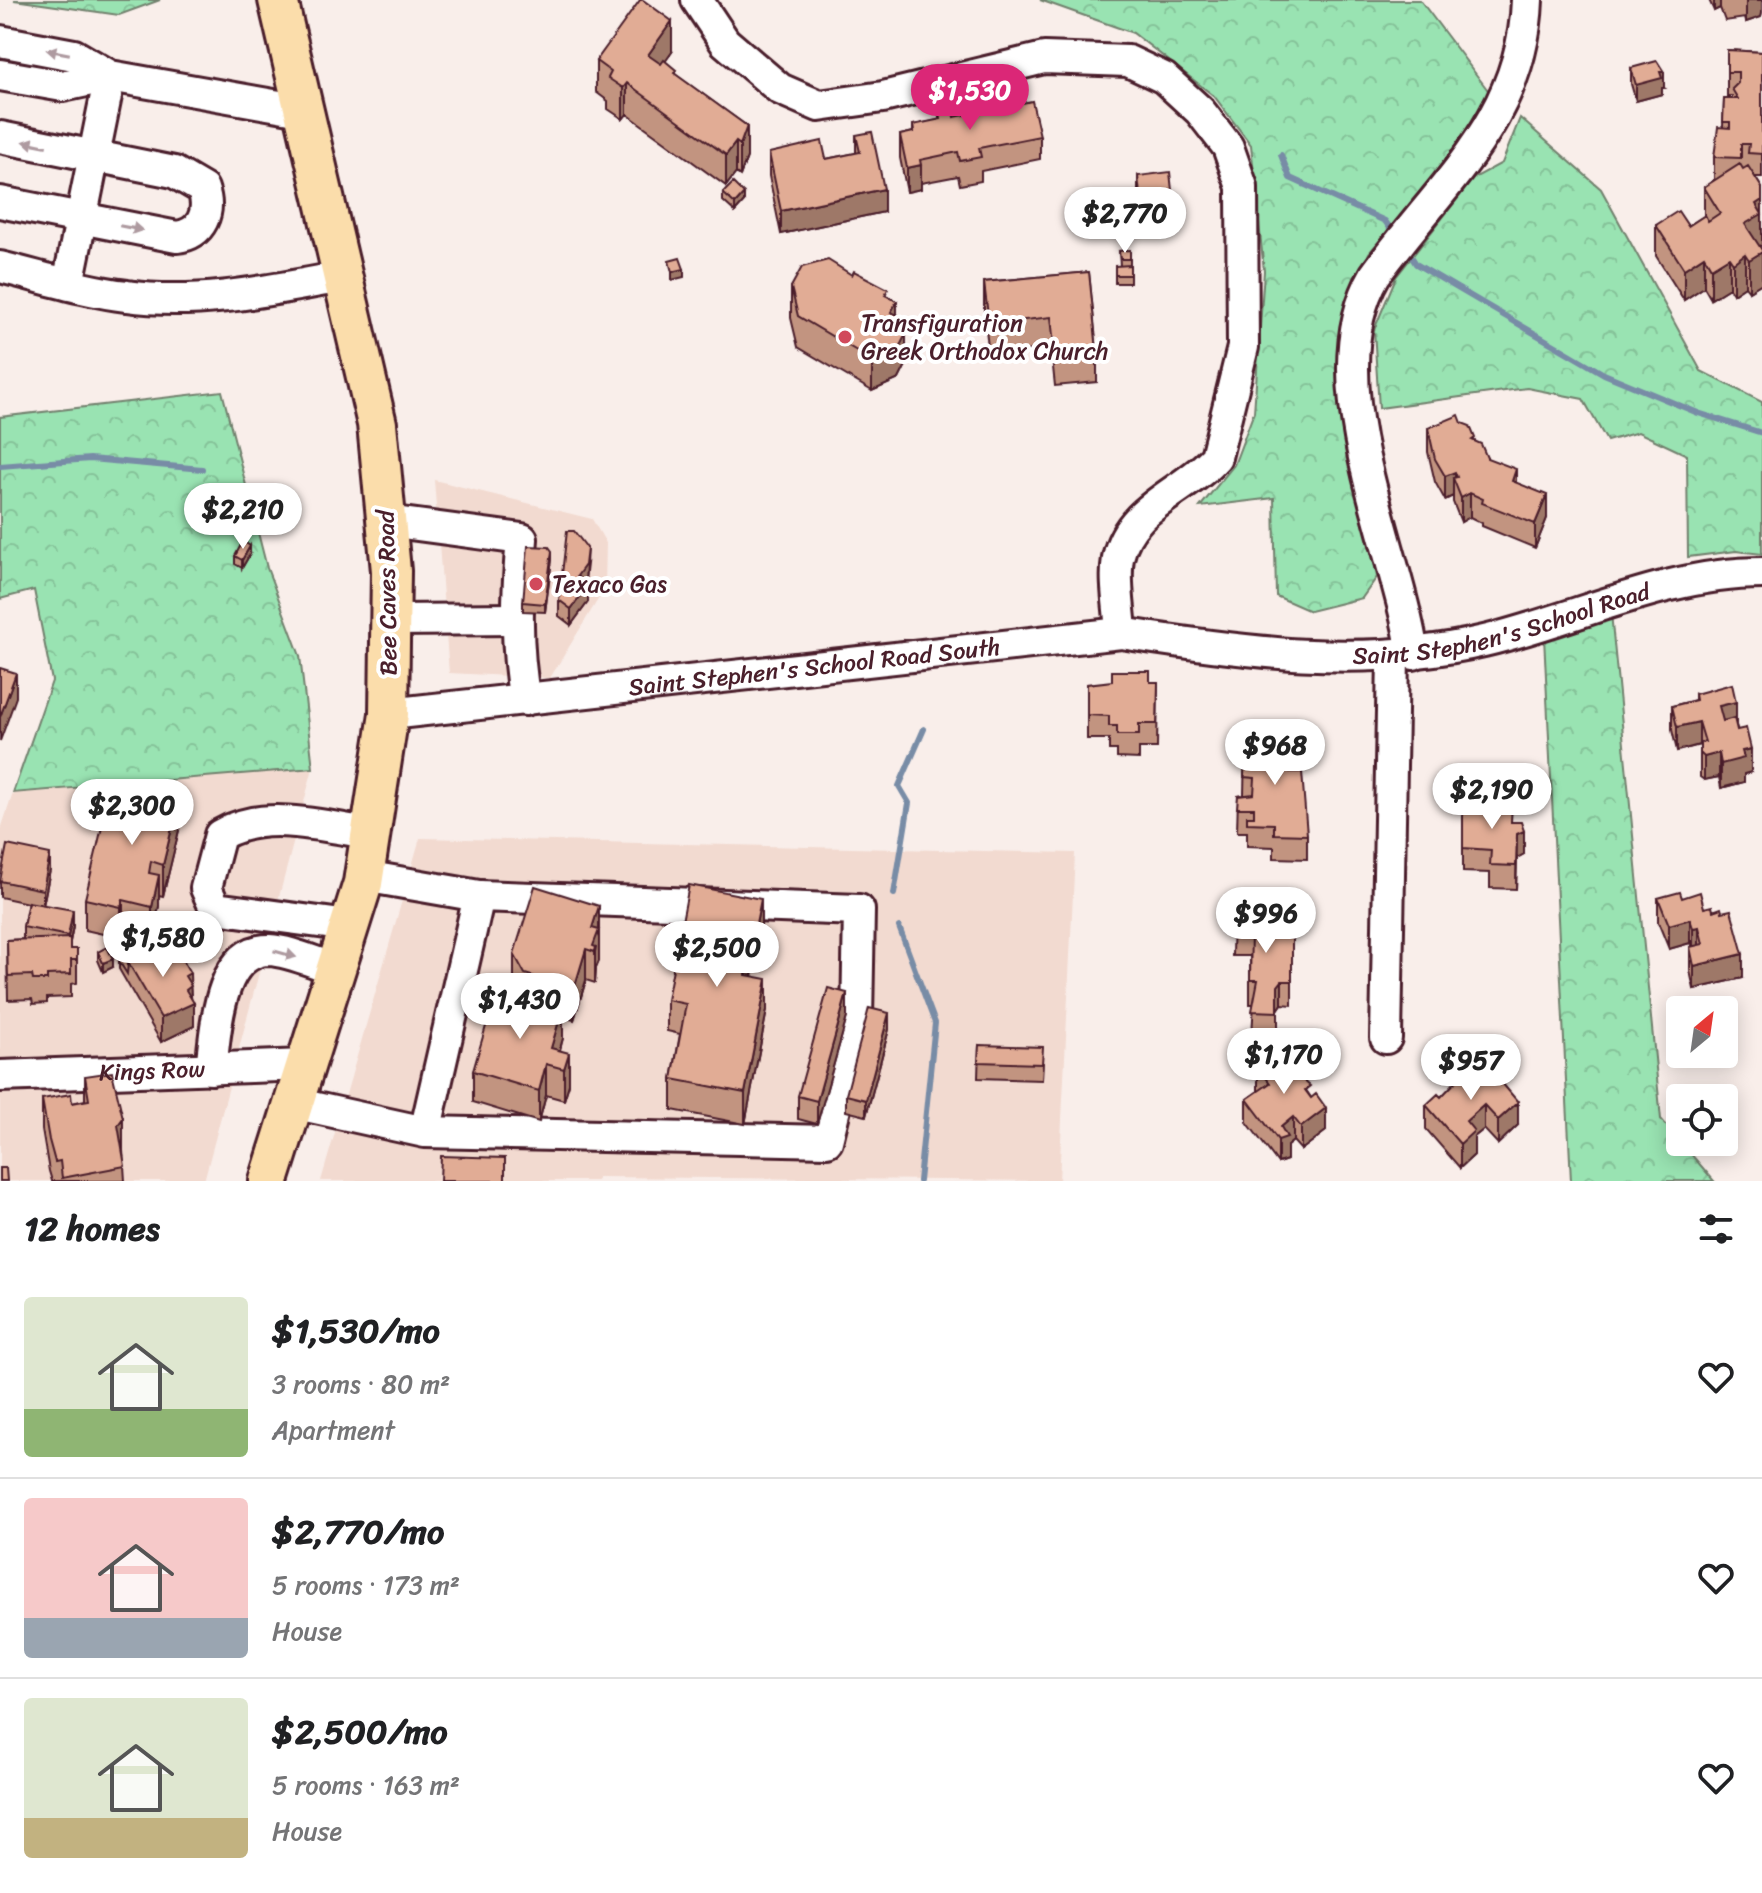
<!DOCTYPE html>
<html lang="en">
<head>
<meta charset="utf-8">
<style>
	:root { --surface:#fff; --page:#f2f2f2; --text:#202124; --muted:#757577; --line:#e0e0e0; --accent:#db2777 }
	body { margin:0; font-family:Sriracha,sans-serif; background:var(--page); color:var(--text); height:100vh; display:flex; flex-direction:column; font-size:30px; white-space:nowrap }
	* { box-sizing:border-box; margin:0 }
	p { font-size:26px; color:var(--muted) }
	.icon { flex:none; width:44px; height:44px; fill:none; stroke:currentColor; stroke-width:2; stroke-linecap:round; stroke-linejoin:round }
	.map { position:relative; height:1181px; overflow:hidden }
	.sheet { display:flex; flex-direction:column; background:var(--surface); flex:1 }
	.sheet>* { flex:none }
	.needle { width:52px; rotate:29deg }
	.controls { position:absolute; left:1666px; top:996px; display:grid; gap:16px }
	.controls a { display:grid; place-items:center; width:72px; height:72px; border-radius:8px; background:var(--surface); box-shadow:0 4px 20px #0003; font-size:40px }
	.price { position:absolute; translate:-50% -68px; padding:0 18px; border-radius:28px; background:#fff; color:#222; font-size:26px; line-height:52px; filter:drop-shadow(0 2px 4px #0008) }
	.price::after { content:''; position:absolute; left:50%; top:48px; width:24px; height:18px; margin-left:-12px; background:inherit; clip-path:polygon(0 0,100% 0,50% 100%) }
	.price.active { background:var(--accent); color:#fff }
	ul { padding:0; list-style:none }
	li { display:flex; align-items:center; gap:24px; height:200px; padding:0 24px }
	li+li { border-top:2px solid var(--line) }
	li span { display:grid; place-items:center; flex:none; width:224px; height:160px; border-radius:8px; color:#555 }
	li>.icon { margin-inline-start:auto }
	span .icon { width:96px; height:96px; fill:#fffc; stroke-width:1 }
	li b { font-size:34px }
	h2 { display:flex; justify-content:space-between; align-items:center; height:96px; padding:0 24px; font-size:34px }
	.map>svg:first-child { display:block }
	.built { fill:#f2dad0 }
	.forest { fill:url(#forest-crowns); stroke:#72816e; stroke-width:2 }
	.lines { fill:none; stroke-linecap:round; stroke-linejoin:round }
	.stream { stroke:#788ca6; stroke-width:6 }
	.minor-casing { stroke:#4a1f2b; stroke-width:36 }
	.major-casing { stroke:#4a1f2b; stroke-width:44 }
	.minor { stroke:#fff; stroke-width:30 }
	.major { stroke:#fbddab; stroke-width:38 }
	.wall { fill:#c29480; stroke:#4a1f2b; stroke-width:2 }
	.shaded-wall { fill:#9e7868; stroke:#4a1f2b; stroke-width:2 }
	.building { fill:#e1ac95; stroke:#4a1f2b; stroke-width:2 }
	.oneway { fill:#ae9aa0 }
	.poi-dot { fill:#d1495b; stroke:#fff; stroke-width:3 }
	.labels { text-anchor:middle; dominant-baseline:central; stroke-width:8; stroke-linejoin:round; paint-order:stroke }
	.poi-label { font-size:24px; fill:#4a1f2b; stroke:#fff; text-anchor:start }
	.street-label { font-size:24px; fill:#4a1f2b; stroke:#fff }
</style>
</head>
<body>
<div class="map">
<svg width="1762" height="1181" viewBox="0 0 1762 1181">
	<defs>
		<pattern id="forest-crowns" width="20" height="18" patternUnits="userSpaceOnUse" patternTransform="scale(2)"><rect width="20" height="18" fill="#99e3b2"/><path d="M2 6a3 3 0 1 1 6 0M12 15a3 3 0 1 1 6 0" fill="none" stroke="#85c299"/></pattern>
	</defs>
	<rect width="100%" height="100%" fill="#f9eeea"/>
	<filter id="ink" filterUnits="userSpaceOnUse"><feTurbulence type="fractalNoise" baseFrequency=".0125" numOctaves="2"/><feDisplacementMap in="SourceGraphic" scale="16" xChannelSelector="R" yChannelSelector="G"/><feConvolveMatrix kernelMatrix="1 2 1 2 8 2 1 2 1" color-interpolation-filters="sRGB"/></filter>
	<g filter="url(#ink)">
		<!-- built -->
		<path class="built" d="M434,480L592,519L606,543L605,588L550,678L449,673Z
			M313,768L204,1181H0V832L13,793Z
			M420,838L1075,853L1059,1181L597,1177V1181H321Z"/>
		<!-- forest -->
		<path class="forest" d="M14,0H160L119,15Z
			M1040,0H1420L1490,93L1466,139L1369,253L1341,327L1350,439L1377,577L1362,598L1310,611L1276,596L1274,498L1200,507L1234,465L1254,412L1264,271L1251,145L1214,96L1133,33Z
			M1520,118L1601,189L1701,371L1762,402V554L1736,551L1688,557L1687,455L1638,432L1607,441L1583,399L1527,388L1379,408L1374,330L1396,277L1474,178L1502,163Z
			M222,391L267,568L300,656L313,768L13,793L52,681L34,590L0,599V417Z
			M1611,613L1661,1119L1714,1181H1571L1544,637Z"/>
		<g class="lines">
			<!-- stream -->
			<path class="stream" d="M1281,155L1290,178L1385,221L1390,228
				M1411,256L1416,264L1604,374L1698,413L1762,433
				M0,466L90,459L202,469
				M894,894L909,803L899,786L924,729
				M899,927L935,1023L919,1181"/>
			<!-- minor casing -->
			<g class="minor-casing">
				<g id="minor">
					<path d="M697,0L725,42L780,89L819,106L883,97L1044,58L1128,61L1164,78L1200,111L1228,147L1242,187L1243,347L1216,457C1184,493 1129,506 1118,558C1114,581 1120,610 1121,633"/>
					<path d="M0,41L74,55L110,76L302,110"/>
					<path d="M0,75L63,86L110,76"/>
					<path d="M0,137L174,172L203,189C211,212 202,234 177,237L0,202"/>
					<path d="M0,267C42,277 84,291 127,296C199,306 271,290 342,277"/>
					<path d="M68,284L110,76"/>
					<path d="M387,521L522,539C517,593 515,646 525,700"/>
					<path d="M391,620L517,619"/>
					<path d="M1413,654C1397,545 1314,379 1375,275C1439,186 1523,120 1527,0"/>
					<path id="s1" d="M389,714L1121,633C1241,652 1364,669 1484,641C1576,619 1666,573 1762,573"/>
					<path d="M364,876L479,896"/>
					<path d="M349,926L215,908L206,888L220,835C265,808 321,827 371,833"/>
					<path d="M1386,1038L1393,657"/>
					<path d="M211,1069C216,1031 218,950 269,950C290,951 315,963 336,969"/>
					<path id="s2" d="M0,1076L305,1065"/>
					<path d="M293,1103L425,1132L479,896L859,910L857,1019L827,1141L425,1132"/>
				</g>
			</g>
			<!-- major casing -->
			<g class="major-casing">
				<path id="major" d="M269,1181L363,883L389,714L391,571L377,424L278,0"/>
			</g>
			<!-- minor -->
			<use href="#minor" class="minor"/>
			<!-- major -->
			<use href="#major" class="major"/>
		</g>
		<!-- wall -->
		<path class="wall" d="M1709,0H1762V13L1761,17L1746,22L1745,18L1725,21L1720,8L1714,11Z
			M1727,50L1762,52V177H1755L1762,188V245L1759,246L1762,250V283L1749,291L1745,286L1733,294L1729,288L1711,299L1704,287L1684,300L1656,256V225L1688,226L1704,216V187L1714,180V157L1723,127L1724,99H1732V96H1727Z
			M672,52L665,61L676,75L747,126V157L740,176L736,173L726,186L627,114L623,119L608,109V101L596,92V61Z
			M1631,68L1664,88H1662V94L1636,101L1631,84Z
			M1007,99L1022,103L1040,136V159L981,171V181L960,185L958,176L921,183V189L907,192L900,158V135L913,132V125L939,120V112L954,117L964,115V109L976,112L1007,106Z
			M856,135L884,212L781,234L769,176V153L826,159L856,153Z
			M1138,176L1173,200V216L1141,220L1138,192Z
			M723,193L744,202L735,212L723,201Z
			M1130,250V283H1115V266H1120L1119,251Z
			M1089,272L1097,351V382L1055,386L1051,348L989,355L984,313V282Z
			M791,287L888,296L897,315L906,365L899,379L872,391L798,347L791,318Z
			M1462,423L1487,458L1516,483L1547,518L1535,548L1482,526V523L1470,517L1461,522L1453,502V496L1445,500L1435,482L1428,452V428Z
			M250,554L242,568L235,564V556Z
			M552,559L545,612L523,611V602Z
			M587,564L585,581L584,582L588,602L571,625L559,616V600Z
			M1158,682L1157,748H1139V759L1117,758V750H1109V739H1087V684Z
			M1695,694L1736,725L1751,772L1744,774V782L1721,788L1719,777L1704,780L1700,777V745L1677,751L1672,730V706L1695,700Z
			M1245,751L1290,772L1307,835V859L1274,858V847L1247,846V832H1237L1238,796L1244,795Z
			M145,796L180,826L163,896L159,895V906L152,938L123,932L121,938L85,930V899Z
			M1463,805H1471L1512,822L1524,854L1517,858L1516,889L1490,888V873L1463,872Z
			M50,870L43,905L73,926L70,942V949H77V983L71,984V997L47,998V1003L33,1004L32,999L8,1000L7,940L23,939V927L28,903L0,897V880Z
			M1658,898H1682L1704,908L1722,912L1743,978L1694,989L1690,971V947H1692L1690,943L1669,949L1658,922Z
			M599,906V961L596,968L595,983L586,980L574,1020L563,1017V1038L560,1050L569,1084L564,1100L546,1095L539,1122L473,1102V1071L519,994L514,985V954Z
			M1233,911L1277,938H1292V1005L1282,1004L1278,1010V1036L1252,1034L1254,1004H1250V956H1232Z
			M761,930L752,976L767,1010L745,1124L672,1110V1079L680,1034L667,1031V1000Z
			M98,952L113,967L103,972L98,960Z
			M139,956L190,985L194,1026L161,1042L119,969V961Z
			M847,1017L817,1124L798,1119V1096Z
			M889,1029L866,1116L846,1111V1095Z
			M979,1045L1043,1063L1042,1080L978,1078Z
			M1258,1067L1295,1074L1310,1096L1326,1131L1301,1150L1293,1141L1287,1146V1160L1278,1163L1247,1122V1099L1258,1091Z
			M1466,1071L1518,1125L1498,1144L1484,1129L1474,1137V1155L1460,1168L1426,1129V1105L1441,1097Z
			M85,1076L123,1150L125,1181H52L49,1171L42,1130V1099L72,1103L85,1100Z"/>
		<!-- shaded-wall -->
		<path class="shaded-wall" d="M1714,0H1720V8L1714,11Z
			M1746,0H1762V13L1761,17L1746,22Z
			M672,21V52L648,86V55Z
			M1660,72H1664V88H1662V94L1636,101V85Z
			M627,83V114L623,119V88Z
			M747,126V157L740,176V145Z
			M736,142V173L726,186V155Z
			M921,165V189L907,192V168Z
			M884,189V212L781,234V211Z
			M744,194V202L735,212V204Z
			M1762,200V245L1745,255V286L1733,294V263L1745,224L1756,204Z
			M1762,252V283L1749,291V260Z
			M1704,256V287L1684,300V269Z
			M1729,257V288L1711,299V268Z
			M684,269V277L672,280V272Z
			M897,301V332L891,312Z
			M906,334V365L899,379L872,391V360Z
			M1516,469V493L1512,481Z
			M1455,472V483L1453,478V496L1445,500V476Z
			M1470,493V517L1461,522V498Z
			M1547,495V518L1535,548V524Z
			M250,546V554L242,568V560Z
			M587,548L585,581L577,592V576Z
			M552,551V559L545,612V604Z
			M588,586V602L571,625V609Z
			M16,673V697L0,741V717Z
			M1736,702V725L1719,730V706Z
			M1699,722V745L1677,751V727Z
			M1751,749V772L1744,774V782L1721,788V764L1742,751Z
			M1719,753V777L1704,780V757Z
			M180,795V826L163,896V865Z
			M1524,831V854L1517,858L1516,889L1517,834Z
			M50,854V870L43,906V890Z
			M159,875V906L152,938V907Z
			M761,899V930L746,1006V975Z
			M123,900V932L121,938V907Z
			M599,906V961L596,968L595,983V952L592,951V928Z
			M73,910V926L68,952V936Z
			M1690,919V943L1669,949V925Z
			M1699,927V951L1693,952V928Z
			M586,949V980L574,1020V989Z
			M1743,954V978L1694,989V966Z
			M113,959V967L103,972V963Z
			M190,973L191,1004L194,1003V1026L161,1042V1018L185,976Z
			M767,979V1010L745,1124V1093Z
			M1282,981V1004L1278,1010V986Z
			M847,993V1017L817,1124V1101Z
			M563,1007V1038L555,1066L551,1048Z
			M889,1013V1029L866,1116V1100Z
			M569,1053V1084L564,1100V1069Z
			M546,1064V1095L539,1122V1091Z
			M1518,1102V1125L1498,1144V1120Z
			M1484,1105V1129L1474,1137V1155L1460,1168V1144L1466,1121Z
			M1326,1108V1131L1301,1150V1127Z
			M1293,1117V1141L1287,1146V1160L1278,1163V1140L1281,1127Z
			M123,1118V1150L118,1156V1125Z"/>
		<!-- building -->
		<path class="building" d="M640,0H643L672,21L648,55L661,64L664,60L676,70L674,73L747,126L740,145L736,142L726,155L627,83L623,88L608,78L611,72L596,61Z
			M1727,50L1762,52V154L1748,153L1749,144H1741V158L1714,157L1718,127L1730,128V122H1723L1724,99H1738L1732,89L1738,83V72H1727Z
			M1657,61L1664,72H1660L1662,78L1636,85L1631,68Z
			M1020,96L1022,103L1032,101L1040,136L979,148L981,157L960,161L958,152L920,160L921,165L907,168L900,135L914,132L913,125L941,119L939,112L953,110L954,117L965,115L964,109L975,107L976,112L999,102L1000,108L1009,106L1007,99Z
			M872,132L884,189L781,211L769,153L822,141L826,159L860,152L856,135Z
			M1740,164L1743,169L1748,166L1762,188V200L1756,204L1762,214L1745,224L1762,250V252L1749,260L1745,254L1733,263L1729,257L1711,268L1704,256L1684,269L1656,225L1678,211L1688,226L1705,215L1708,221L1720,213L1704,187Z
			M1170,172L1173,200L1141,204L1138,176Z
			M733,183L744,194L735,204L723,193Z
			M1130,250V259H1120L1119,251Z
			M680,258L684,269L672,272L669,261Z
			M828,260L852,275L854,271L888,289L885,295L897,301L891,312L902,317L906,334L899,348L872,360L798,316L791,287L802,267Z
			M1130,265V275H1115V266Z
			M1089,272L1097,351L1055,355L1051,317L989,324L984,282Z
			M1459,415L1462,423L1470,426L1475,438L1472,440L1481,444L1487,458L1516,469L1512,481L1547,495L1535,524L1482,503L1483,499L1470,493L1461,498L1453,478L1457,477L1455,472L1445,476L1435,459L1428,428Z
			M567,531H574L587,548L585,565L577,576L588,586L571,609L559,600Z
			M243,541L250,546L242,560L235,556Z
			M528,546L549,547L552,551L545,604L523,602Z
			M0,668L16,673L0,717Z
			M1112,671H1150V682H1158L1157,724H1139V735H1117V726H1109V716L1087,715V684L1112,681Z
			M1732,684L1736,702L1719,706L1723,721L1734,718L1737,730L1746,728L1751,749L1742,751L1744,758L1721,764L1719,753L1704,757L1700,753V743L1705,742L1699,722L1677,727L1672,706L1696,700L1695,694Z
			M1260,733L1289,734L1290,772H1302L1307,835L1274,834V824L1247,823V816H1254V808H1237L1238,796L1254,794L1255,778L1244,777L1245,751L1254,752Z
			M132,786L144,789L145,796L147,787L180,795L163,865L151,861L149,873L159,875L152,907L123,900L121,907L85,899L109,797L128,802Z
			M1472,802L1512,804L1511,822H1521L1524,831L1517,834L1516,866L1490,865L1491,850L1463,848V805H1471Z
			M7,845L50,854L43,890L0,881Z
			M689,885L761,899L746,975L767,979L745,1093L672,1079L686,1004L667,1000Z
			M535,886L599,906L592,928L599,930L593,946L596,947L595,952L586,949L574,989L525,974L514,954Z
			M1680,892L1682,898L1700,892L1704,908L1712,906L1713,911L1721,908L1722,912L1731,910L1743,954L1694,966L1690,947L1703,944L1699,927L1693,928L1690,919L1669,925L1658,898Z
			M28,902L73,910L68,936L23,927Z
			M1277,909V938H1292V981H1282L1278,986V1012L1252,1011L1258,980H1250L1251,933H1232L1233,911Z
			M70,938V949H77V960H71V974L47,975V980H33L32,975L8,976L7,940Z
			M165,940L175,958L180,955L190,973L185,976L191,986L186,990L194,1003L161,1018L128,962Z
			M107,947L113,959L103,963L98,952Z
			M136,951L139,956L128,962L127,974L119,961Z
			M828,988L847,993L817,1101L798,1096Z
			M515,993L563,1007L551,1048L569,1053L564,1069L546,1064L539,1091L473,1071L493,1002Z
			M869,1008L889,1013L866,1100L846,1095Z
			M979,1045L1043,1047L1042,1064L978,1062Z
			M1283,1048L1295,1064L1290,1069L1310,1086L1305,1090L1311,1098L1316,1094L1326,1108L1301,1127L1293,1117L1281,1127L1287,1137L1278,1140L1247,1099L1270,1083L1258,1067Z
			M1486,1064L1518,1102L1498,1120L1484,1105L1466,1121L1474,1131L1460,1144L1426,1105L1438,1094L1441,1097L1466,1071L1471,1077Z
			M112,1072L123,1118L118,1125L125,1166L62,1178L60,1161L55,1162L49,1140L42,1099L71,1094L72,1103L89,1100L85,1076Z
			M441,1156L505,1158V1181H440Z
			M0,1168H6L7,1181H0Z"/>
		<!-- one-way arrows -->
		<defs><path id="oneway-solid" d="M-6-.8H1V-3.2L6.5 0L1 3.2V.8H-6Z" transform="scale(2)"/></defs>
		<g class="oneway">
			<use href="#oneway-solid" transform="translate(58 52) rotate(-169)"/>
			<use href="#oneway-solid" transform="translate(35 144) rotate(-168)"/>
			<use href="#oneway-solid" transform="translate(131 228) rotate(11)"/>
			<use href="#oneway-solid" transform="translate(285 954) rotate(16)"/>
		</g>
	</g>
	<!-- markers -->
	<g class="poi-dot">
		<circle cx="845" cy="337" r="8"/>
		<circle cx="536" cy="584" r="8"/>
	</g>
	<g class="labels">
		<!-- poi labels -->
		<g class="poi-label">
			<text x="861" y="323">Transfiguration<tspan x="861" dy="28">Greek Orthodox Church</tspan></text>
			<text x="552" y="584">Texaco Gas</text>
		</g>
		<!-- street labels -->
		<g class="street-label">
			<text transform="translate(387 593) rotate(-91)">Bee Caves Road</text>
			<text stroke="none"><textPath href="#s1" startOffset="1122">Saint Stephen's School Road</textPath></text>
			<text stroke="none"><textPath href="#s1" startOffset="428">Saint Stephen's School Road South</textPath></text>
			<text stroke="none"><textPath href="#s2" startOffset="152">Kings Row</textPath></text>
		</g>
	</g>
</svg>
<div class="controls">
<a><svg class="needle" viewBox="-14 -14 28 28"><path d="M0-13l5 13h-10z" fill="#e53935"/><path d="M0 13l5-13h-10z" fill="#757577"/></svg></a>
<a><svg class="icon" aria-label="locate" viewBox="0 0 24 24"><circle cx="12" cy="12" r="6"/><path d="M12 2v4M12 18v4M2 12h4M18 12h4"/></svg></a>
</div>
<b class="price active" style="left:970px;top:132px">$1,530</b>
<b class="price" style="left:1125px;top:255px">$2,770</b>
<b class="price" style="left:243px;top:551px">$2,210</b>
<b class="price" style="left:1275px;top:787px">$968</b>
<b class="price" style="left:1492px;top:831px">$2,190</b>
<b class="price" style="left:132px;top:847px">$2,300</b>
<b class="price" style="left:1266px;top:955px">$996</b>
<b class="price" style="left:163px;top:979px">$1,580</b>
<b class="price" style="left:717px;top:989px">$2,500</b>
<b class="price" style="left:520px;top:1041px">$1,430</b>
<b class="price" style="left:1284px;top:1096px">$1,170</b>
<b class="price" style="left:1471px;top:1102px">$957</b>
</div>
<section class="sheet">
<h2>12 homes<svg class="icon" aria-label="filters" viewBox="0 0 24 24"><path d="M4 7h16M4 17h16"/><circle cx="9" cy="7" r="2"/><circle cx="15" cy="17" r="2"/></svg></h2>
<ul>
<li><span style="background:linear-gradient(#dfe7d0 70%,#8fb573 0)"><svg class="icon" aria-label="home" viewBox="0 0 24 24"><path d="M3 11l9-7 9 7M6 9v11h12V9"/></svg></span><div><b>$1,530/mo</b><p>3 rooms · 80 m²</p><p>Apartment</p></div><svg class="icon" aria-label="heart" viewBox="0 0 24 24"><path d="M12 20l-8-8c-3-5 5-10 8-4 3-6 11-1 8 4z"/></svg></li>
<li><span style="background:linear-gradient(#f6c9c9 75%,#9aa5b1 0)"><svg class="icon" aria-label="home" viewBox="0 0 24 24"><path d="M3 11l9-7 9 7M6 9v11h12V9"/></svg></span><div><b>$2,770/mo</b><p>5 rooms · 173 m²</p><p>House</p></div><svg class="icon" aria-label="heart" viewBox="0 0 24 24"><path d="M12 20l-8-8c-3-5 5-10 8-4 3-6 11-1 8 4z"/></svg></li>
<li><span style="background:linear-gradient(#dfe7d0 75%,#c2b280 0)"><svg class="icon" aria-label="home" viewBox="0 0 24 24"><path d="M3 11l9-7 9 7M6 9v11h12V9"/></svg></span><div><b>$2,500/mo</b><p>5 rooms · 163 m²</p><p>House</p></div><svg class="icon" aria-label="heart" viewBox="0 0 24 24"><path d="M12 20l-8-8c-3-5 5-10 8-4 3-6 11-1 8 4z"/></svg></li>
</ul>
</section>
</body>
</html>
